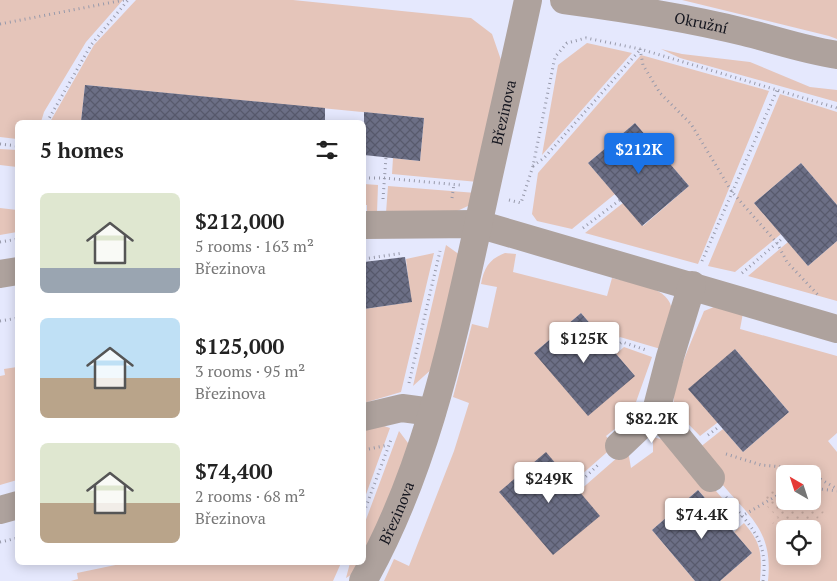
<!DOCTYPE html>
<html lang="en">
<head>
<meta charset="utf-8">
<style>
	:root { --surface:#fff; --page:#f2f2f2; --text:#222; --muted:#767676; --accent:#1a73e8 }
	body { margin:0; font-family:"PT Serif",serif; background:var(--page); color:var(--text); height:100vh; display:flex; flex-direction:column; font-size:19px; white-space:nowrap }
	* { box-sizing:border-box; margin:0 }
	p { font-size:16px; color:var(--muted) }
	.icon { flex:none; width:28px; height:28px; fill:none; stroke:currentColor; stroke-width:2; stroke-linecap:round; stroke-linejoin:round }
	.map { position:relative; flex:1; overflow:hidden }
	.side { position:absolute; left:15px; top:120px; width:351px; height:445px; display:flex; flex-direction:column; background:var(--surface); border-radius:8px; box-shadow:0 2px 12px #0003 }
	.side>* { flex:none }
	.needle { width:32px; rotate:321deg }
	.buttons { position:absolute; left:776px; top:465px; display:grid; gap:10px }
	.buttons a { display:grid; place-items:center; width:45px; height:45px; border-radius:8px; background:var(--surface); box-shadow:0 2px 12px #0003; font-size:25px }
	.price { position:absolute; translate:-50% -42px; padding:0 11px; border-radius:5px; background:#fff; color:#222; font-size:16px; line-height:32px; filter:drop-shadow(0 1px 2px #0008) }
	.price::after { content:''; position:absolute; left:50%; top:30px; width:15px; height:11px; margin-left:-8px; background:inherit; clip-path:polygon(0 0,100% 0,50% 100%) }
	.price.selected { background:var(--accent); color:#fff }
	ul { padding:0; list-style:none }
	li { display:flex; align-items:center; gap:15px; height:125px; padding:0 25px }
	li span { display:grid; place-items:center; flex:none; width:140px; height:100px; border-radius:8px; color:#555 }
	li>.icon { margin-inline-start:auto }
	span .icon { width:60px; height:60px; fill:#fffc; stroke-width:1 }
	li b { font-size:21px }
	h2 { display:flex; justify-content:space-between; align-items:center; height:60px; padding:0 25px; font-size:21px }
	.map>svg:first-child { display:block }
	.grass { fill:#e5c5ba; fill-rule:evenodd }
	.park { fill:url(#park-dots) }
	.building { fill:url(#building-cross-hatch) }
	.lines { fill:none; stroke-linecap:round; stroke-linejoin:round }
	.path { stroke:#9799aa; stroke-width:3; stroke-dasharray:1 4; stroke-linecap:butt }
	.minor { stroke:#aea29d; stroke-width:28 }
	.tertiary { stroke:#aea29d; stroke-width:28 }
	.labels { text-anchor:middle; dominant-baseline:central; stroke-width:4; stroke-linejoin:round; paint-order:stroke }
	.street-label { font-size:15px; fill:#14151e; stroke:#fff }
</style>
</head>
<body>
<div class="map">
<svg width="837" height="581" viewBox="0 0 837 581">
	<defs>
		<pattern id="park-dots" width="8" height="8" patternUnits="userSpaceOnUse" patternTransform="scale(1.25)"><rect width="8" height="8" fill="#e5c5ba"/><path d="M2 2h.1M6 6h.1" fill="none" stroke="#c4a89f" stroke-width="1.8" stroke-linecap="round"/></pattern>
		<pattern id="building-cross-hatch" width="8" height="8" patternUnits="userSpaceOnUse" patternTransform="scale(1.25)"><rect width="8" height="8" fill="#6c6f86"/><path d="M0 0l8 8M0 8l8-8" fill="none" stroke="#585a6d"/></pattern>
	</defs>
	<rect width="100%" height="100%" fill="#e5e8fd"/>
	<!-- grass -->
	<path class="grass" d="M0,0H123L86,42L44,112L41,122H18L17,139L0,137Z
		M136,0H293L471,18L492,34L501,60L478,182L392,174L393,158L420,161L424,118L85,85L81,122H50L94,45Z
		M682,0H837V39L829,36Z
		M587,43L632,53L542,155L558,65Z
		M661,49L682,54L750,62L810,87L837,90V102L680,58Z
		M641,55L769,91L698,264L585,233L623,203L643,226L689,186L635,123L588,163L615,194L572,229L537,221L532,214L538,173Z
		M780,94L837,112V205L801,163L754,203L781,234L735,272L708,266Z
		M0,149L17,150V167L0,165Z
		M364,184L378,185L377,213H367V205H364Z
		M388,186L476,193L468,206L455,212L386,213Z
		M0,208L17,210V232L0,235Z
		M837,241V301L748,276L788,242L808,266Z
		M446,245L460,255L434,367L413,386Z
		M434,253L401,392L364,403V309L411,302L406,259Z
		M505,253L516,254L513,272L607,296L612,278C631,283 672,286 672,312C672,324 666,339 664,350L620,337L609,346L581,313L534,353L635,376L616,354L624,347L652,357L631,416L606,436L614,446L572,483L579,491L626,450L628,451L631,468L653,452V437L668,441L684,454L735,513L725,521L698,490L652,530L695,581H384L394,559L409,566L454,451L469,403L453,397L472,324L488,328L497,287L481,284C484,268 489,259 505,253Z
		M714,307L743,313L740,329L837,356V433L828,441L837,452V581H768C774,526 744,514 715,475C709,467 704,457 699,448L723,429L743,452L789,412L735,349L717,423L700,436C692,427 677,415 674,403C670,386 697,329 704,311ZM785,474H812V501H785ZM785,529H812V556H785Z
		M17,367V480L0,485V376L5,375L4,369Z
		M384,426L390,428L364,500V427Z
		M399,431L408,443V458L369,556L359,570L346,578L350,563L364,562V525Z
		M744,523C762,544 762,554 760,581H720L752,553L734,532Z
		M125,563V562L341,563L333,581H71L78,579L77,573Z"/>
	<!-- park -->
	<path class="park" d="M780,481L785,486V501H812L813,496L826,510L807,529H785V536L772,524L778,518L761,500Z"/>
	<!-- building -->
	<path class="building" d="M85,85L325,108V122H81Z
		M364,112L424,118L420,161L364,155Z
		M635,123L689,186L642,226L588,163Z
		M801,163L837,205V241L808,266L754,203Z
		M405,257L412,302L364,309V262Z
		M581,313L635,376L588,416L534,353Z
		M735,349L789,412L743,452L688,389Z
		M546,452L600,516L553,555L499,492Z
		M698,490L752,553L720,581H695L652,530Z"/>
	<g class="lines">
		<!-- path -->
		<path class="path" d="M0,24L124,0
			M640,49L643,65L660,93L691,124L732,192L777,243L787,262L818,295
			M47,122L91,45L128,0
			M0,144L18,146
			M533,166L544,158L640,50
			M364,178H384L460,185
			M452,198L454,184
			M383,199L386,157
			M509,200L521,203L533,166L555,57L567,43L586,38L640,49L837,108
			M583,228L620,200
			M0,242L18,239
			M364,259L403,253
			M702,261L777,90
			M742,273L784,237
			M0,321L18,318
			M612,349L622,342L646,350
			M409,383L440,251
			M708,435L720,426
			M364,450L388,445
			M726,454L761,465L795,468L812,474
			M812,474L837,489
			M575,487L600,463
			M812,488L837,491
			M726,497C750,526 769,540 763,581
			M364,512L392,437
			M730,527L742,516L785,491
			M0,542L18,538"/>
		<!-- minor -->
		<g class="minor">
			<path d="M364,225L478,224L837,329"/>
			<path d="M0,274L18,271"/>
			<path d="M692,285L670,357L656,411L711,478"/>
			<path d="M364,417L402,408L432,412"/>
			<path d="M619,446L656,411"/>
			<path d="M0,510L18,505"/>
			<path id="s1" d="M363,581C425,472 451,347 478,226C494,150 512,75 528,0"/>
		</g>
		<!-- tertiary -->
		<path class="tertiary" id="s2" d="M564,0C624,8 685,17 744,32C776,40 805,50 837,55"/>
	</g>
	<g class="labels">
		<!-- street labels -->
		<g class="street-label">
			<text stroke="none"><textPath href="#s2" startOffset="139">Okružní</textPath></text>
			<text stroke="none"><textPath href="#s1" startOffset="491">Březinova</textPath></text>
			<text stroke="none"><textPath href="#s1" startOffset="76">Březinova</textPath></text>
		</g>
	</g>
</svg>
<div class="buttons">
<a><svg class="needle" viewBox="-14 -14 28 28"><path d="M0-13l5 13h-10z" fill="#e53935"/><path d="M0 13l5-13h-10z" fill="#767676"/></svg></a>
<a><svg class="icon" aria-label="locate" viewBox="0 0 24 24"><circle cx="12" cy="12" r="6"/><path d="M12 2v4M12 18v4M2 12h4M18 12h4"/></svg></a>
</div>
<b class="price selected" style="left:639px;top:175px">$212K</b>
<b class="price" style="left:584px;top:364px">$125K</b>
<b class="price" style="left:652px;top:444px">$82.2K</b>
<b class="price" style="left:549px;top:504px">$249K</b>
<b class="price" style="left:702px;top:540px">$74.4K</b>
<section class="side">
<h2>5 homes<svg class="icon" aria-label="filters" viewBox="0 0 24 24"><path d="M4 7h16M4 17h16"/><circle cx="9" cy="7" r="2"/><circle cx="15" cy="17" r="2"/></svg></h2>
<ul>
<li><span style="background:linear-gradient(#dfe7d0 75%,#9aa5b1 0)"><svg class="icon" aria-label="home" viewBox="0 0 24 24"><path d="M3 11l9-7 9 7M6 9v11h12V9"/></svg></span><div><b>$212,000</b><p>5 rooms · 163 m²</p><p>Březinova</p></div></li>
<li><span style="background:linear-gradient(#bfe0f5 60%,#b9a48a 0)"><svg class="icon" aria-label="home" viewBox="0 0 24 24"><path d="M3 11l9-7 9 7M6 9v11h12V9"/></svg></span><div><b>$125,000</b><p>3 rooms · 95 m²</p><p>Březinova</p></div></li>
<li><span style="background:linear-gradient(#dfe7d0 60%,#b9a48a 0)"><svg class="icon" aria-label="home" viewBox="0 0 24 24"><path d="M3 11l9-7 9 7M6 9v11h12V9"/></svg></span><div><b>$74,400</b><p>2 rooms · 68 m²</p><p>Březinova</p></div></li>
</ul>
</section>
</div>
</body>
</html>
